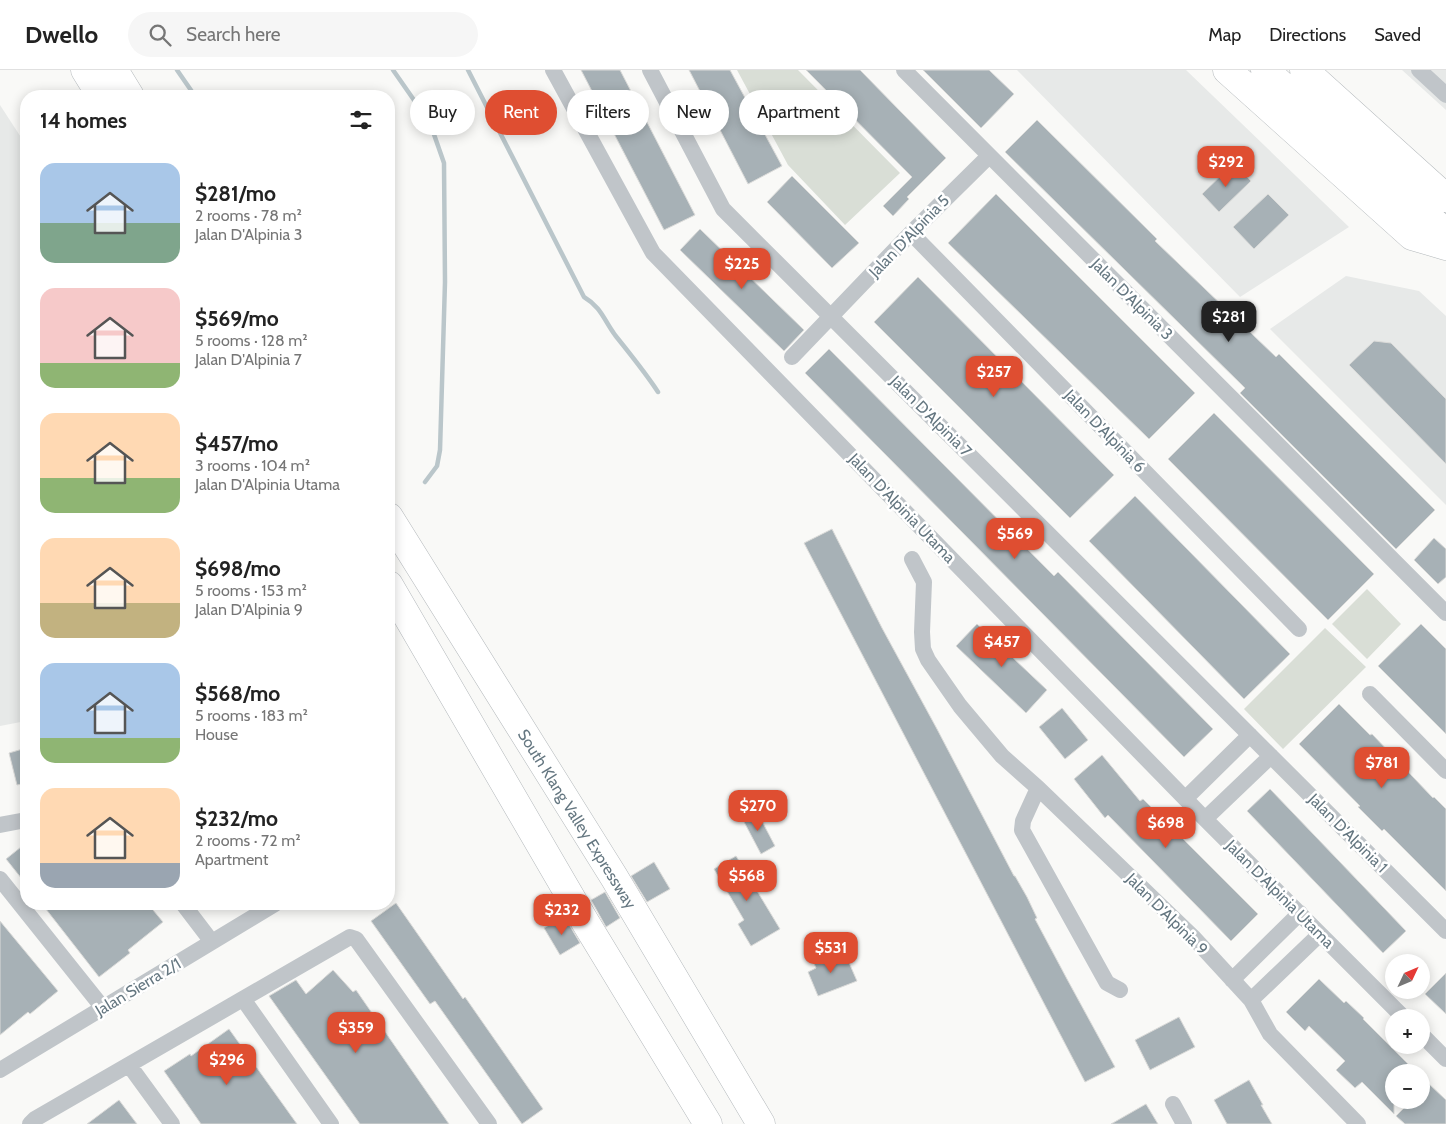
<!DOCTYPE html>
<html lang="en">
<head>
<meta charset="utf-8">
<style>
	:root { --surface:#fff; --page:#f6f6f6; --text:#222; --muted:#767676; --line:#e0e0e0; --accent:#df4e31 }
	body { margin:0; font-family:Cabin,sans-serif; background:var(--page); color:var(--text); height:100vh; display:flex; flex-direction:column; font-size:19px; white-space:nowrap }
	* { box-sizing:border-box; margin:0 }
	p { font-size:16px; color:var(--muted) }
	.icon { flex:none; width:28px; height:28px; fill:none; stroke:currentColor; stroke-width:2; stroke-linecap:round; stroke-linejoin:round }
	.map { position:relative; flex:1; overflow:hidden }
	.sheet { position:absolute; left:20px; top:20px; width:375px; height:820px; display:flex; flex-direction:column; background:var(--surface); border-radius:20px; box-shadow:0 2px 12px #0003 }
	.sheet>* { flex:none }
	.banner { position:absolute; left:410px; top:20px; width:475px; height:45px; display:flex; gap:10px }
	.needle { width:32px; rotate:46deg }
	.buttons { position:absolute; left:1385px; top:884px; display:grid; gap:10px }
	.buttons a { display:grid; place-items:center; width:45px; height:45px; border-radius:50%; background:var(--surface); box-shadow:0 2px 12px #0003; font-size:25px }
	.price { position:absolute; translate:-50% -42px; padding:0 11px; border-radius:10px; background:var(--accent); color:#fff; font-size:16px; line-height:32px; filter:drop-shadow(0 1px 2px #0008) }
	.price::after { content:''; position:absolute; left:50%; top:30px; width:15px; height:11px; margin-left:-8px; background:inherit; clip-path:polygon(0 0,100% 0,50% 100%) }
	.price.on { background:#222; color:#fff }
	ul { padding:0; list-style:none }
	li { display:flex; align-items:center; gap:15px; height:125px; padding:0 20px }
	li span { display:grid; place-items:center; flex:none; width:140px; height:100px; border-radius:15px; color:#555 }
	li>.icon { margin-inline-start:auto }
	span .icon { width:60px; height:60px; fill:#fffc; stroke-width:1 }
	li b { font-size:21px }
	h2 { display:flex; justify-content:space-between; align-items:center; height:60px; padding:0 20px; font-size:21px }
	.chip { padding:0 18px; border-radius:22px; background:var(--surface); box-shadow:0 2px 12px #0003; font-size:18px; line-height:45px }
	.chip.on { background:var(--accent); color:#fff }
	header { display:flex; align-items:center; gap:30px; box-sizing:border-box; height:70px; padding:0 25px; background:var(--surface); border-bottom:1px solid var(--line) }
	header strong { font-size:24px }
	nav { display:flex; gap:28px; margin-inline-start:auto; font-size:18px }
	.search { width:350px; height:45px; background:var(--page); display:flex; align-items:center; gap:12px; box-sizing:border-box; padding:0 18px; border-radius:28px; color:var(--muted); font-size:19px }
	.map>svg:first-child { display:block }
	.built { fill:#e7e9e8 }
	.green { fill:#d9ded6 }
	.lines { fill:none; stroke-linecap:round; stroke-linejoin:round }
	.stream { stroke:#bac6ca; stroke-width:4.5 }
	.building { fill:#a7b1b6; stroke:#dbdbd9 }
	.highway-casing { stroke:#b4b9bc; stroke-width:29 }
	.street { stroke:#c0c5c9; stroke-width:16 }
	.highway { stroke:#fff; stroke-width:28 }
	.labels { text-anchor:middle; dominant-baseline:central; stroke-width:5; stroke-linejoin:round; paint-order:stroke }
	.street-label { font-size:16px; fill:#657781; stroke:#fff }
</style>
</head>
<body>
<header>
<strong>Dwello</strong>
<div class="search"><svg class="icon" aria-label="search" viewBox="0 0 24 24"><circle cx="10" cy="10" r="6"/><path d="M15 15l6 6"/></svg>Search here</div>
<nav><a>Map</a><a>Directions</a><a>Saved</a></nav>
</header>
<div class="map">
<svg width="1446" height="1054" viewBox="0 0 1446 1054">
	<rect width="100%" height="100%" fill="#f9f9f7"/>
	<!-- built -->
	<path class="built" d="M1017,0H1186L1349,157L1240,227Z
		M1402,0H1446V40Z
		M0,35L26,75V651L0,656Z
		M1346,206L1419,221L1446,246V435L1270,259Z"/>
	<!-- green -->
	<path class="green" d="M737,0H798L900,103L845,155L788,95Z
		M1367,519L1401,554L1367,589L1332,554Z
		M1325,558L1366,597L1283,679L1244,639Z"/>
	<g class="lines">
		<!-- stream -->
		<path class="stream" d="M177,0L195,26
			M393,0L430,53L444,93L445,212L440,380L437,396L425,412
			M468,0L584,227C601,237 604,250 615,265C630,284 645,302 658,322"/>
	</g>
	<!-- building -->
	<path class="building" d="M581,0H620L695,145L664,160Z
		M689,0H730L782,96L748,114Z
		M806,0H860L946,88L907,127L909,129L893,146L883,136L912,107Z
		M923,0H989L1014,24L981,58Z
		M1037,50L1157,169L1155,171L1276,287L1279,284L1435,440L1396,479L1240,323L1245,318L1005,82Z
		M1234,93L1251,111L1219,142L1202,124Z
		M792,106L859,173L832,198L767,132Z
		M996,124L1195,323L1149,369L948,173Z
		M1268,124L1289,145L1254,179L1233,157Z
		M700,159L804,260L784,281L680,180Z
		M918,207L1114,405L1070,448L874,252Z
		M1374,271L1391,273L1446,329V394L1349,295Z
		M829,279L1054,506L1058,502L1213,659L1184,687L805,303Z
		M1214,343L1374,504L1328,550L1168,389Z
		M1135,426L1290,584L1244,629L1089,471Z
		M832,459L882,558L937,659L1014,806H1015L1027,827L1037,848L1035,849L1067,909L1115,997L1085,1012L804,473Z
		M1434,468L1446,479V507L1438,514L1414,490Z
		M977,554L1047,620L1026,643L956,576Z
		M1421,554L1446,579V664L1378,596Z
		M1339,634L1370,665L1372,664L1433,728L1434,727L1446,739V821L1384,759L1382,761L1358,737L1360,736L1299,674Z
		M1062,638L1088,670L1065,689L1039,657Z
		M26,678V713L17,715L9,683Z
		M1102,685L1140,731L1143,729L1258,844L1231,871L1108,745L1105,748L1074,709Z
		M1270,719L1406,861L1383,883L1247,741Z
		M756,740L775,776L761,784L742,748Z
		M26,773V814L6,789Z
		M736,786L780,859L751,876L738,854L744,850L714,799Z
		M654,792L670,819L647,832L631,806Z
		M605,822L620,848L606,857L591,830Z
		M396,833L463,929L465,927L543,1039L522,1054L435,931L430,934L371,851Z
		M42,834H148L163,852L128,880L130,883L99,907Z
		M564,846L580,873L560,885L544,858Z
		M0,851L58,921L30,944L28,942L0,965Z
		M834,883L838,891L847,888L857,911L818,926L808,902L816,898L813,891Z
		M333,900L353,922L356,920L449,1054H360L269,926L296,910L306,924Z
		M1446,903V944L1425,924Z
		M1319,909L1344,933L1346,931L1364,948L1363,949L1416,1002H1394V1044L1362,1012L1355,1018L1336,1000L1345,991L1309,956L1305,961L1286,942Z
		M1179,947L1195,977L1150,1000L1135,970Z
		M229,959L297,1054H201L164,1001L190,984L191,986Z
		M1249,1010L1263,1035H1261L1272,1054H1227L1214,1030Z
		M1428,1013L1446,1030V1054H1405L1396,1046L1412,1030H1421V1020Z
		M119,1030L137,1054H87Z
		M1146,1034L1158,1054H1111Z"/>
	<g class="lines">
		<!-- highway casing -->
		<g class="highway-casing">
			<path id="highway" d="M85,0L101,26
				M114,0L130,26
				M1227,0L1412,166L1446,176
				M1265,0L1446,163
				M1304,0L1446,128
				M389,447L614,807L761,1054
				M389,515L584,850L708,1054"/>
		</g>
		<!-- street -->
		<path class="street" d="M553,0L653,183L1205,749L1404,948
			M650,0L723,139L1446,861
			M904,0L1446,543
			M1419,0L1446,25
			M911,163L1299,559
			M792,287L911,163L989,86
			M912,489L924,512L922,562L923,579L928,590L960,636L1002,686L1038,718
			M1370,624L1446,701
			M1186,728L1250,665
			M1205,749L1271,686
			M0,755L26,750
			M0,809L103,938
			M183,834L212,872
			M1232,910L1300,843
			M1120,920L1107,913L1022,760L1023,751L1038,718L1193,867L1251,930L1270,964L1358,1054
			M243,929L331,1054
			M1251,930L1320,864
			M1421,964L1446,989
			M129,995L172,1054
			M0,1000L275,834
			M1173,1034L1184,1054
			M30,1054L35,1049L350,867L356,869L489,1054"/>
		<!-- highway -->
		<use href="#highway" class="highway"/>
	</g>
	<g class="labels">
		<!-- street labels -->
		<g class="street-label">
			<text transform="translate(909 166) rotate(-46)">Jalan D'Alpinia 5</text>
			<text transform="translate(1132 229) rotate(45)">Jalan D'Alpinia 3</text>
			<text transform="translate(931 346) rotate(45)">Jalan D'Alpinia 7</text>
			<text transform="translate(1105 361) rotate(46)">Jalan D'Alpinia 6</text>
			<text transform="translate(902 438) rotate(46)">Jalan D'Alpinia Utama</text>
			<text transform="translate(577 749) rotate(58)">South Klang Valley Expressway</text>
			<text transform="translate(1348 763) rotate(45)">Jalan D'Alpinia 1</text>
			<text transform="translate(1280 824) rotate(45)">Jalan D'Alpinia Utama</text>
			<text transform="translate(1167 844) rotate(45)">Jalan D'Alpinia 9</text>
			<text transform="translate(138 917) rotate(-31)">Jalan Sierra 2/1</text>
		</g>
	</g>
</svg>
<div class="buttons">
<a><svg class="needle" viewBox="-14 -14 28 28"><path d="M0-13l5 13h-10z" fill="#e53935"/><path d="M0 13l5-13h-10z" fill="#767676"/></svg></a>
<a>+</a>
<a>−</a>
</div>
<b class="price" style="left:1226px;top:118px">$292</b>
<b class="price" style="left:742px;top:220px">$225</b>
<b class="price on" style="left:1229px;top:273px">$281</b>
<b class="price" style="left:994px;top:328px">$257</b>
<b class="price" style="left:1015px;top:490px">$569</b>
<b class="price" style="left:1002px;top:598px">$457</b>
<b class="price" style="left:1382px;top:719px">$781</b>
<b class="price" style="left:758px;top:762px">$270</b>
<b class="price" style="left:1166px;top:779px">$698</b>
<b class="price" style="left:747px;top:832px">$568</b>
<b class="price" style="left:562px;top:866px">$232</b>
<b class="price" style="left:831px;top:904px">$531</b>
<b class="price" style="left:356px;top:984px">$359</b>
<b class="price" style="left:227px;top:1016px">$296</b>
<div class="banner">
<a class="chip">Buy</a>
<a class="chip on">Rent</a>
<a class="chip">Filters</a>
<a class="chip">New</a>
<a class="chip">Apartment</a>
</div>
<section class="sheet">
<h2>14 homes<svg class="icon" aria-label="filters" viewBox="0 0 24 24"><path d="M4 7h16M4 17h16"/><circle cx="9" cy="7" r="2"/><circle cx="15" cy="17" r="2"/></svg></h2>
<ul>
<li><span style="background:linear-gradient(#a9c7e8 60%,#7fa58c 0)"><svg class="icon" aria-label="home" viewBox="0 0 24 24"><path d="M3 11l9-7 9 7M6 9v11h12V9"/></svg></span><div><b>$281/mo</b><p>2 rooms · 78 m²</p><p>Jalan D'Alpinia 3</p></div></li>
<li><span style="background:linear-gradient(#f6c9c9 75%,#8fb573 0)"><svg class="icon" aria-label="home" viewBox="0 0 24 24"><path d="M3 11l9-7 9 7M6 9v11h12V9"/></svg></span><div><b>$569/mo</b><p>5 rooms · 128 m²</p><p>Jalan D'Alpinia 7</p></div></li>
<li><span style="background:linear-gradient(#ffd9b3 65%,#8fb573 0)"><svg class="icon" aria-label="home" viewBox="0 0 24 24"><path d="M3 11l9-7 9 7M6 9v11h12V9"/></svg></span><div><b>$457/mo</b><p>3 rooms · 104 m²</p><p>Jalan D'Alpinia Utama</p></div></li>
<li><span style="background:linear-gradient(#ffd9b3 65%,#c2b280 0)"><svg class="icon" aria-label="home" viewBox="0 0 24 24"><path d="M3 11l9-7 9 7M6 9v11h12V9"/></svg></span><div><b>$698/mo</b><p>5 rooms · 153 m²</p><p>Jalan D'Alpinia 9</p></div></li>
<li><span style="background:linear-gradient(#a9c7e8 75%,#8fb573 0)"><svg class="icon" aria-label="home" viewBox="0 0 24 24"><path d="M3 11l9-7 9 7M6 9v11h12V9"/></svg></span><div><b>$568/mo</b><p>5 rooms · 183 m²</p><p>House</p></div></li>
<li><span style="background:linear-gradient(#ffd9b3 75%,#9aa5b1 0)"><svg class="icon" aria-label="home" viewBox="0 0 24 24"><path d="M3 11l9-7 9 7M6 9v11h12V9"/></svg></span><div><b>$232/mo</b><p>2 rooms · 72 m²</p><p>Apartment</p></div></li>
</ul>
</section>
</div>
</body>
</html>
